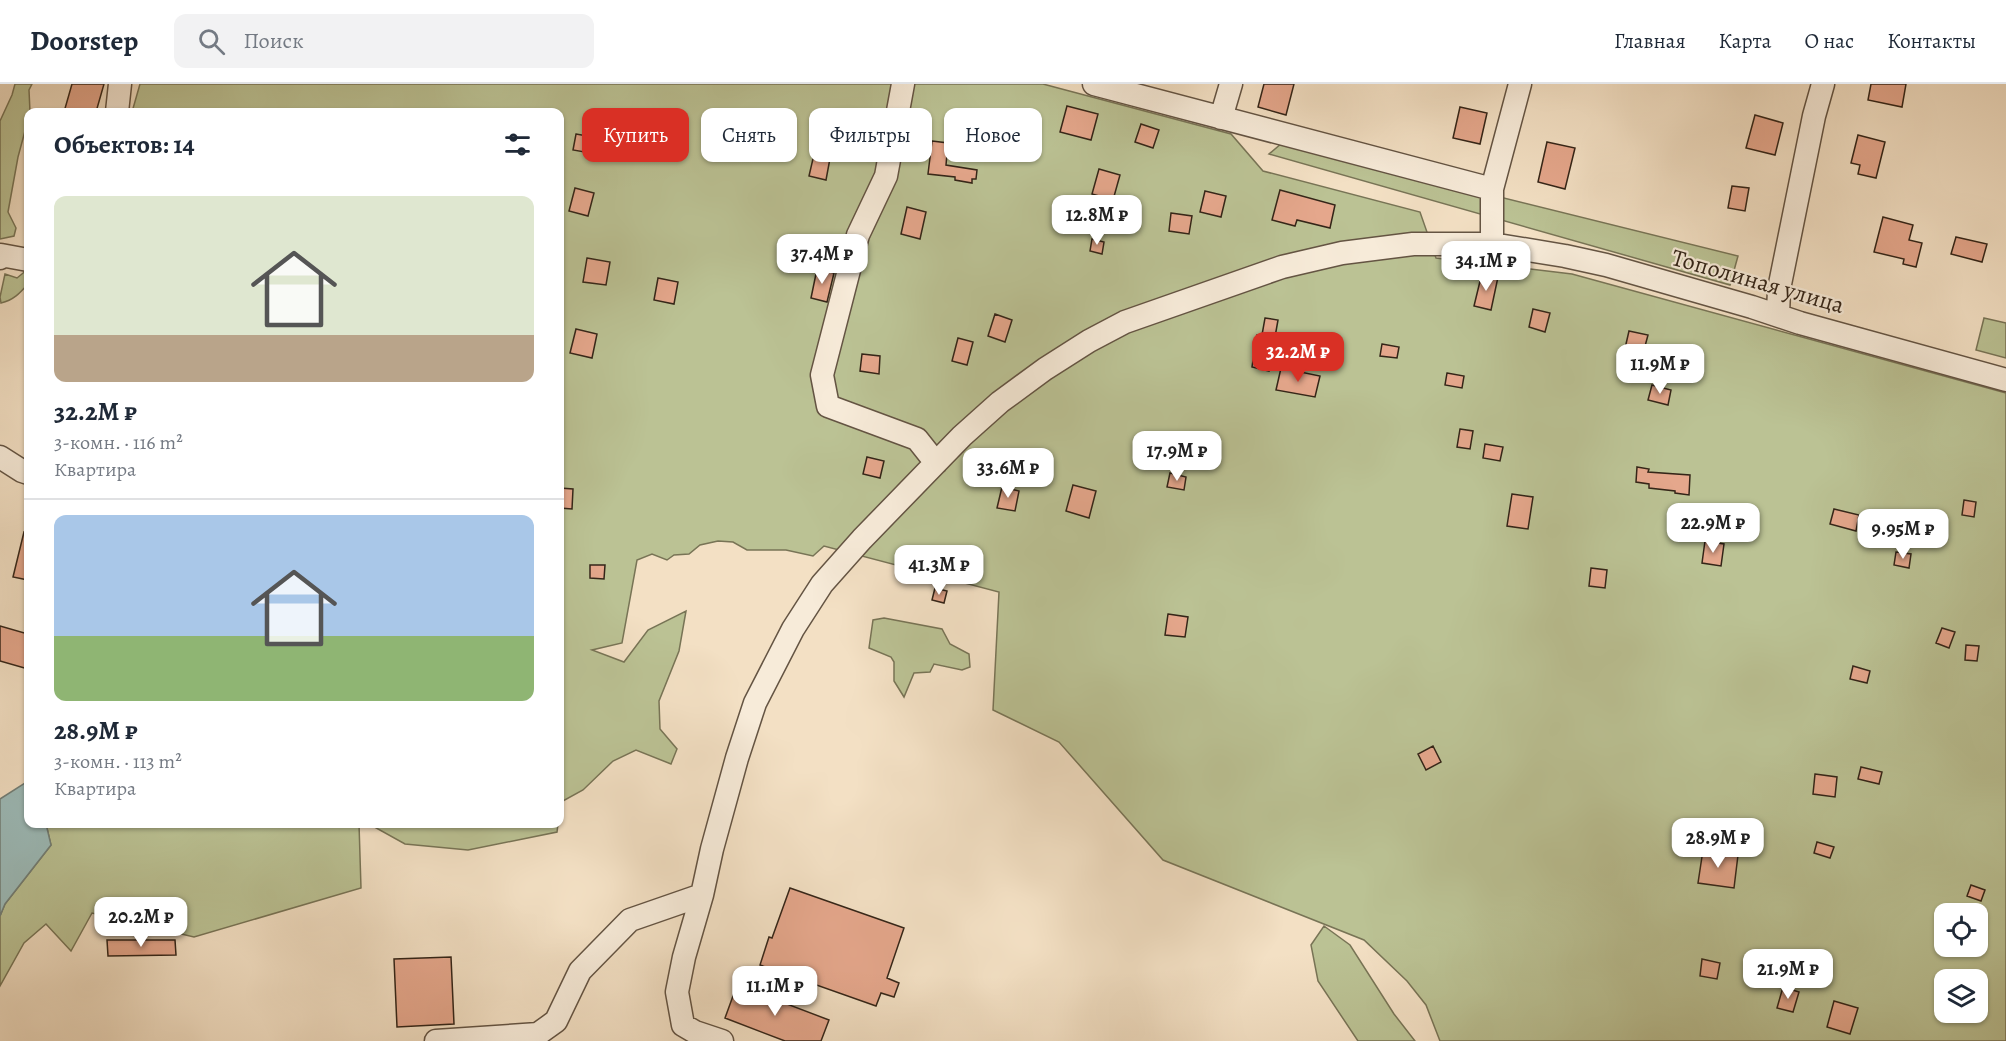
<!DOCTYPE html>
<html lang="ru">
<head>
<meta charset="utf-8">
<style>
	:root { --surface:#fff; --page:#f2f2f3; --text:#1f2937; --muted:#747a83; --line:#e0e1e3; --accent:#d93025 }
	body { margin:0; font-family:Alegreya,serif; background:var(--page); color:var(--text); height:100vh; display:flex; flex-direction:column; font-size:22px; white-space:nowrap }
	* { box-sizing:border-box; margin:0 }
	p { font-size:20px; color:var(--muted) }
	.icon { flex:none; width:33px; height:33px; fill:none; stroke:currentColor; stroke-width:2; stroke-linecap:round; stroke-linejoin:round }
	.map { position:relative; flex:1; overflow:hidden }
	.drawer { position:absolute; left:24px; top:24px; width:540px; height:720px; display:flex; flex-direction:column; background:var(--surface); border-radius:12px; box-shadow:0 2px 4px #0004 }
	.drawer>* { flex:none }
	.banner { position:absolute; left:582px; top:24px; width:570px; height:54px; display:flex; gap:12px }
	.buttons { position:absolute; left:1934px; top:819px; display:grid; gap:12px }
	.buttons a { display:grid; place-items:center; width:54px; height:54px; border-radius:12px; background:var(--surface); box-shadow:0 2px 4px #0004; font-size:30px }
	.price { position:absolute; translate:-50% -51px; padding:0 14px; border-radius:12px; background:#fff; color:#222; font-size:20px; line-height:39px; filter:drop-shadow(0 2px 3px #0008) }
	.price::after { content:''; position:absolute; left:50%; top:36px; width:18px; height:14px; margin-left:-9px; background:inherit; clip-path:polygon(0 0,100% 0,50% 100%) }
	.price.current { background:var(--accent); color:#fff }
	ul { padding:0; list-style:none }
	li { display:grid; align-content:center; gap:12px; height:318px; padding:0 30px }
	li+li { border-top:2px solid var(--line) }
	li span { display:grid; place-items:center; height:186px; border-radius:12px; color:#555 }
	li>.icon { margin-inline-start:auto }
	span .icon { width:108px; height:108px; fill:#fffc; stroke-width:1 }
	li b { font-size:26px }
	h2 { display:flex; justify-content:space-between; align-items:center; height:72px; padding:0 30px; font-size:26px }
	.pill { padding:0 21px; border-radius:12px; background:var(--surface); box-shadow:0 2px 4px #0004; font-size:21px; line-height:54px }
	.pill.current { background:var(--accent); color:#fff }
	header { display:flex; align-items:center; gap:36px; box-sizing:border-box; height:84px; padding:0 30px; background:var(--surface); border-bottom:2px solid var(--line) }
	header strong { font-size:28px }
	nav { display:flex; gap:33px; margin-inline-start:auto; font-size:21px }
	.search { width:420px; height:54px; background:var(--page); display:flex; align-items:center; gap:15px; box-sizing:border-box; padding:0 21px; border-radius:12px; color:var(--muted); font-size:22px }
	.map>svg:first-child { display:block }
	.green { fill:#bbc294; stroke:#787456; stroke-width:1.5; fill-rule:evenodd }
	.water { fill:#9dbcba; stroke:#738079; stroke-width:1.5 }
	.building { fill:#e5a78c; stroke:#342518; stroke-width:1.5 }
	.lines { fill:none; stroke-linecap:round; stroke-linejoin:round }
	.minor-casing { stroke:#645443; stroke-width:25 }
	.minor { stroke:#f7ebd9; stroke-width:22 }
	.labels { text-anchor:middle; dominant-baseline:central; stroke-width:4.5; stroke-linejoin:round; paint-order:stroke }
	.street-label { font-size:24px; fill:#342518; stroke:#f7ebd9 }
</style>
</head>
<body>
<header>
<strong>Doorstep</strong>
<div class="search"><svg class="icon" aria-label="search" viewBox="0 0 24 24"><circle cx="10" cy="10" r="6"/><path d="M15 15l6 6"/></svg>Поиск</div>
<nav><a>Главная</a><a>Карта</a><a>О нас</a><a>Контакты</a></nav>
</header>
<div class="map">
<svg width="2006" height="957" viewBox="0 0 2006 957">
	<rect width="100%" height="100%" fill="#f3e0c4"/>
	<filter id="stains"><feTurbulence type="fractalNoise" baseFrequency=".00333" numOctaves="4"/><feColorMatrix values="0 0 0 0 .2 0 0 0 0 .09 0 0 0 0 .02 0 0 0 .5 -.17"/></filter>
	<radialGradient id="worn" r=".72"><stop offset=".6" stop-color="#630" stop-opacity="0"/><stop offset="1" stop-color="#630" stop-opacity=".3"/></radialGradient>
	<!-- green -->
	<path class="green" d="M15,0H32L29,6L30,28H28V36L18,73L8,128L16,144L14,152L0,155V37L12,11Z
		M140,0H1043L1231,50L1263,87L1420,128L1436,174L1572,190L2006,309V957H1440L1426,921L1407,897L1364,856L1163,776L1059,658L993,626L999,508L824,462L813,472L786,466H747L733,458L718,457L700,461L689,470L674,471L667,476L652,470L637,476L622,559L592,566L624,578L648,546L686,527L679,567L659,617L660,645L677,665L671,680L636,666L613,677L583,706L561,718L560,728V28H132ZM1944,830H1977V862H1944ZM1944,896H1977V928H1944Z
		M1282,59L1738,172L1730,201L1269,70Z
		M28,185V200C20,209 14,216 1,219L0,213L5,190L17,194Z
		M1984,234L2006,239V274L1976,266Z
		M884,534L942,545L950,560L969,570L970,583L962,586L934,580L930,588L914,589L904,613L894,597V578L891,573L869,564L873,536Z
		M46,740H359L361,804L194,853L92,829L71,867L46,840L24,859L0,902V832L5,820L51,761Z
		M369,740H558L557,748L468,766L405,760Z
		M1324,842L1350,861L1394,930L1415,957H1358L1318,897L1311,861Z"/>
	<!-- water -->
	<path class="water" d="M28,697V740H46L51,761L5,820L0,832V715Z"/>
	<!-- building -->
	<path class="building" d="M72,0H104L96,28H64Z
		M1264,0H1294L1286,31L1258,23Z
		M1871,0H1906L1902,23L1868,16Z
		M1067,22L1098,30L1091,56L1060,48Z
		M1460,23L1487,29L1480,60L1453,54Z
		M855,29L878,34L875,47L880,48L877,66L860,62L862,54L850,51Z
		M1755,31L1783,39L1775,71L1746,64Z
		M910,39L923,42L918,63L906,60Z
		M1141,40L1159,46L1153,64L1135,58Z
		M576,50L593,53L590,69L573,66Z
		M1858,51L1885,58L1876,94L1858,90L1860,81L1851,79Z
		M932,57L948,59L946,81L977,86L976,95H972V99L955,96V93L928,90Z
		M1547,58L1575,64L1565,105L1538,98Z
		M815,66L831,69L826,96L809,92Z
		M1099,85L1120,91L1113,116L1092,110Z
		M1732,102L1749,104L1745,127L1728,124Z
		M575,104L594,109L588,132L569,127Z
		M1280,106L1335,121L1330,144L1297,136L1295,142L1272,136Z
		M1205,107L1226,112L1221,133L1200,128Z
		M907,123L926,128L920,155L901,150Z
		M1171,129L1192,132L1189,150L1169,147Z
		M1883,133L1913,141L1909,156L1922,159L1916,183L1903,180L1904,175L1874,168Z
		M1956,153L1987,160L1982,178L1951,170Z
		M1092,155L1104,158L1102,170L1090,167Z
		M587,174L610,178L606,201L583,198Z
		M817,185L834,189L827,218L811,214Z
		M1482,189L1498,193L1491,226L1474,222Z
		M658,194L678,198L674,220L654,216Z
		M1533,225L1550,229L1545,248L1529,243Z
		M995,230L1012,236L1005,258L988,252Z
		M1265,234L1278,236L1269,287L1252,283L1257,251H1262Z
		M576,245L597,250L592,274L570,269Z
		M1629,247L1648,251L1641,277L1623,273Z
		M958,254L973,258L967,281L952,277Z
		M1382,260L1399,263L1397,274L1380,272Z
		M862,270L880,272L879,290L860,287Z
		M1281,284L1320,292L1315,313L1276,306Z
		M1447,289L1464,292L1462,304L1445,301Z
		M1652,301L1671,306L1668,321L1648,316Z
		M1460,345L1473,347L1470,365L1457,363Z
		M1485,360L1503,363L1500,377L1483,374Z
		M867,373L884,377L880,394L863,390Z
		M1637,383L1649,385L1648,388L1690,391L1689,411L1675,409V407L1649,404V400L1636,398Z
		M1170,389L1186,393L1184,406L1167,403Z
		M1073,401L1096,407L1089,434L1066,427Z
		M1002,403L1019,407L1015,427L997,424Z
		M560,404L573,405L572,425L560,424Z
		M1512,410L1533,413L1528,445L1507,442Z
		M1964,416L1976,418L1974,433L1962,431Z
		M1834,425L1859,431L1856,447L1830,440Z
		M24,448L28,449V496L13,493Z
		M1705,457L1724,460L1721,482L1702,479Z
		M1896,468L1911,470L1909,484L1894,481Z
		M590,481H605L604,495L590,494Z
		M1591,484L1607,486L1605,504L1589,502Z
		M935,504L947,507L944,519L932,516Z
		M1168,530L1188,533L1185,553L1165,551Z
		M0,542L28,550V585L0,577Z
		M1942,544L1955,548L1949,564L1936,559Z
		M1966,561L1979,562L1977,577L1965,576Z
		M1853,582L1870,587L1867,599L1850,595Z
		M1433,662L1441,678L1426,686L1418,670Z
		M1861,683L1882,688L1879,700L1858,695Z
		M1815,690L1837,693L1835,713L1813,710Z
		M1817,758L1834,763L1830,774L1814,769Z
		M1703,766L1738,771L1734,804L1698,799Z
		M1971,801L1985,806L1981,817L1967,812Z
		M790,804L904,844L887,894L899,899L894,913L881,909L876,922L760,881L769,853L772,854Z
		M107,856H175L176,871L108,872Z
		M451,873L454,940L397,943L394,875Z
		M1702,875L1720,879L1717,895L1700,892Z
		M737,901L829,936L821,957H785L725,934Z
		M1783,903L1799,908L1793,928L1777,924Z
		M1834,917L1858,924L1850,950L1827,943Z"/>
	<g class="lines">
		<!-- minor casing -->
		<g class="minor-casing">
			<path id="minor" d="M903,0L886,92L858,151L822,291L828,322L917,355L936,379
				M1094,0L1492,105
				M117,28L120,0
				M1221,34L1231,0
				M1492,160V105L1520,0
				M0,174L1,171L28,176
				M1778,231L1779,205L1814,32L1823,0
				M0,373L22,387L28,389
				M436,957L538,950L556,937L580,887L630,836L702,811
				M722,957L695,948L683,941L677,908L684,873L702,811L712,765L737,674L755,619L793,545L822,500L862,455L962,352L1000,318L1045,285L1089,257L1125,238L1282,183L1342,169L1413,160H1492L1565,172L1606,181L1752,223L1800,239L2006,296"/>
		</g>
		<!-- minor -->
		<use href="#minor" class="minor"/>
	</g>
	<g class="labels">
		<!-- street labels -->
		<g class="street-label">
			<text transform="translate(1758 197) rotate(16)">Тополиная улица</text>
		</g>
	</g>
	<rect width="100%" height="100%" filter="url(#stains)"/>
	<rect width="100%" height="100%" fill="url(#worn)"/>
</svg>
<div class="buttons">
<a><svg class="icon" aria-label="locate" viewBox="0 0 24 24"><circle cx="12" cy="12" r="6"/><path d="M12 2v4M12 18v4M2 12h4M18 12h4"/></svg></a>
<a><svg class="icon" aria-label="layers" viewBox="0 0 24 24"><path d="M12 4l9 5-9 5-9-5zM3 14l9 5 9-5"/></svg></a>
</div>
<b class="price" style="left:1097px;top:162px">12.8M ₽</b>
<b class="price" style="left:822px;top:201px">37.4M ₽</b>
<b class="price" style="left:1486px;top:208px">34.1M ₽</b>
<b class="price current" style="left:1298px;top:299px">32.2M ₽</b>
<b class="price" style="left:1660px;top:311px">11.9M ₽</b>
<b class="price" style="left:1177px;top:398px">17.9M ₽</b>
<b class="price" style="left:1008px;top:415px">33.6M ₽</b>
<b class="price" style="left:1713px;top:470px">22.9M ₽</b>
<b class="price" style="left:1903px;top:476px">9.95M ₽</b>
<b class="price" style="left:939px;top:512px">41.3M ₽</b>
<b class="price" style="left:1718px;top:785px">28.9M ₽</b>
<b class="price" style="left:141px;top:864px">20.2M ₽</b>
<b class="price" style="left:1788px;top:916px">21.9M ₽</b>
<b class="price" style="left:775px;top:933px">11.1M ₽</b>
<div class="banner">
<a class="pill current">Купить</a>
<a class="pill">Снять</a>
<a class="pill">Фильтры</a>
<a class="pill">Новое</a>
</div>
<section class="drawer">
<h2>Объектов: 14<svg class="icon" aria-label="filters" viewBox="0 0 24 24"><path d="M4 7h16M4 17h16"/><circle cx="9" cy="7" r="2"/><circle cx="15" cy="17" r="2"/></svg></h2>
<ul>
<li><span style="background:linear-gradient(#dfe7d0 75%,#b9a48a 0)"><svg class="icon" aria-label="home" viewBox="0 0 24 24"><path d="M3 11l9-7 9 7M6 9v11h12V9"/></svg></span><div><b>32.2M ₽</b><p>3-комн. · 116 m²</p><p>Квартира</p></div></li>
<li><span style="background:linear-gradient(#a9c7e8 65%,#8fb573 0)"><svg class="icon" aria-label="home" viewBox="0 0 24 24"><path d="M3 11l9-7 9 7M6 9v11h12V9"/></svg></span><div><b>28.9M ₽</b><p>3-комн. · 113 m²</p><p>Квартира</p></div></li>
</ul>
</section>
</div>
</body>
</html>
